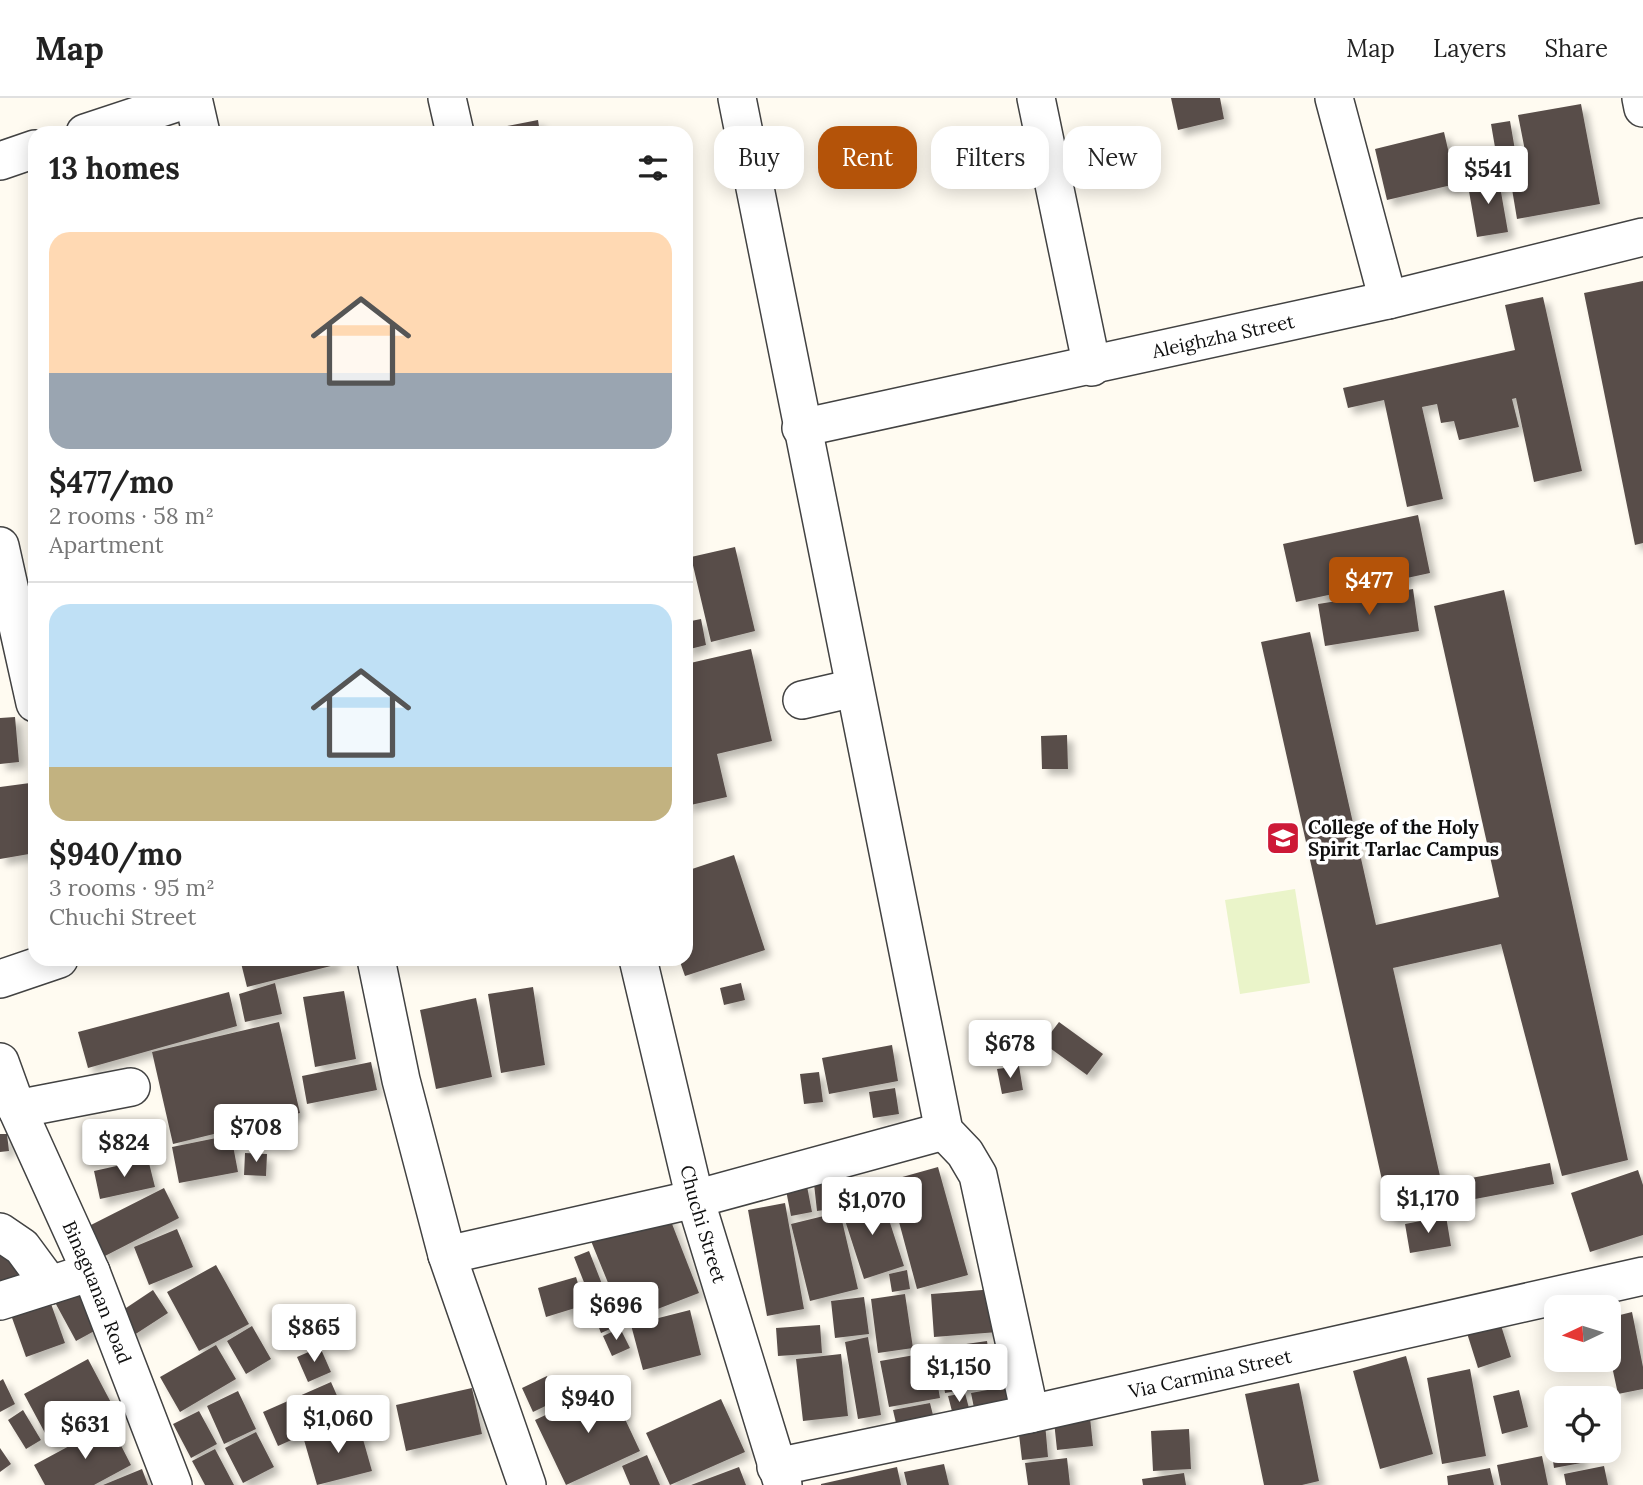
<!DOCTYPE html>
<html lang="en">
<head>
<meta charset="utf-8">
<style>
	:root { --surface:#fff; --page:#f2f2f2; --text:#222; --muted:#767676; --line:#e0e0e0; --accent:#b45309 }
	body { margin:0; font-family:Lora,serif; background:var(--page); color:var(--text); height:100vh; display:flex; flex-direction:column; font-size:26px; white-space:nowrap }
	* { box-sizing:border-box; margin:0 }
	p { font-size:23px; color:var(--muted) }
	.icon { flex:none; width:38px; height:38px; fill:none; stroke:currentColor; stroke-width:2; stroke-linecap:round; stroke-linejoin:round }
	.map { position:relative; flex:1; overflow:hidden }
	.drawer { position:absolute; left:28px; top:28px; width:665px; height:840px; display:flex; flex-direction:column; background:var(--surface); border-radius:21px; box-shadow:0 4px 18px #0003 }
	.drawer>* { flex:none }
	.hud { position:absolute; left:714px; top:28px; width:665px; height:63px; display:flex; gap:14px }
	.needle { width:46px; rotate:266deg }
	.tools { position:absolute; left:1544px; top:1197px; display:grid; gap:14px }
	.tools a { display:grid; place-items:center; width:77px; height:77px; border-radius:14px; background:var(--surface); box-shadow:0 4px 18px #0003; font-size:35px }
	.price { position:absolute; translate:-50% -60px; padding:0 16px; border-radius:7px; background:#fff; color:#222; font-size:23px; line-height:46px; filter:drop-shadow(0 2px 4px #0008) }
	.price::after { content:''; position:absolute; left:50%; top:42px; width:21px; height:16px; margin-left:-10px; background:inherit; clip-path:polygon(0 0,100% 0,50% 100%) }
	.price.active { background:var(--accent); color:#fff }
	ul { padding:0; list-style:none }
	li { display:grid; align-content:center; gap:14px; height:371px; padding:0 21px }
	li+li { border-top:2px solid var(--line) }
	li span { display:grid; place-items:center; height:217px; border-radius:21px; color:#555 }
	li>.icon { margin-inline-start:auto }
	span .icon { width:126px; height:126px; fill:#fffc; stroke-width:1 }
	li b { font-size:30px }
	h2 { display:flex; justify-content:space-between; align-items:center; height:84px; padding:0 21px; font-size:30px }
	.pill { padding:0 24px; border-radius:21px; background:var(--surface); box-shadow:0 4px 18px #0003; font-size:24px; line-height:63px }
	.pill.active { background:var(--accent); color:#fff }
	header { display:flex; align-items:center; gap:42px; box-sizing:border-box; height:98px; padding:0 35px; background:var(--surface); border-bottom:2px solid var(--line) }
	header strong { font-size:33px }
	nav { display:flex; gap:38px; margin-inline-start:auto; font-size:24px }
	.map>svg:first-child { display:block }
	.pitch { fill:#eaf4c9 }
	.building { fill:#594e4a; filter:url(#shadow) }
	.lines { fill:none; stroke-linecap:round; stroke-linejoin:round }
	.minor-casing { stroke:#424242; stroke-width:40 }
	.minor { stroke:#fff; stroke-width:37 }
	.labels { text-anchor:middle; dominant-baseline:central; stroke-width:7; stroke-linejoin:round; paint-order:stroke }
	.street-label { font-size:19px; fill:#0f0f0f; stroke:#fff }
	.poi-label { font-size:19px; font-weight:bold; fill:#0f0f0f; stroke:#fff; text-anchor:start }
</style>
</head>
<body>
<header>
<strong>Map</strong>
<nav><a>Map</a><a>Layers</a><a>Share</a></nav>
</header>
<div class="map">
<svg width="1643" height="1387" viewBox="0 0 1643 1387">
	<defs>
		<filter id="shadow"><feDropShadow dx="6" dy="6" stdDeviation="3.5" flood-color="#0004"/></filter>
	</defs>
	<rect width="100%" height="100%" fill="#fffbf1"/>
	<!-- pitch -->
	<path class="pitch" d="M1295,791L1310,885L1240,896L1225,802Z"/>
	<!-- building -->
	<path class="building" d="M1171,0H1220L1224,21L1178,32Z
		M1581,6L1600,106L1517,121L1508,67L1527,63L1518,17Z
		M538,22L540,35H492V31Z
		M1510,23L1515,52L1496,55L1491,26Z
		M1444,34L1456,86L1387,102L1375,51Z
		M1498,77L1508,134L1477,139L1467,82Z
		M1643,183V445L1635,447L1584,195Z
		M1543,199L1582,373L1534,384L1516,300L1512,301L1519,329L1459,342L1454,323L1441,325L1437,306L1422,309L1443,401L1407,409L1384,302L1348,310L1343,290L1515,252L1505,207Z
		M1418,417L1430,475L1296,504L1283,446Z
		M735,449L755,533L711,544L691,459Z
		M1413,491L1419,533L1325,548L1318,506Z
		M1504,492L1628,1062L1562,1078L1501,846L1393,870L1447,1109L1391,1122L1261,544L1310,534L1376,827L1499,799L1434,508Z
		M701,521L706,547L686,552V524Z
		M751,551L772,643L717,656L727,699L686,708V566Z
		M15,619L19,664L0,666V620Z
		M1067,637L1068,671H1042L1041,638Z
		M30,685L35,716V755L0,761V689Z
		M734,757L765,852L685,878L679,861H686V773Z
		M240,861H333L335,867L247,889Z
		M275,885L282,916L245,924L239,896Z
		M741,885L745,902L724,907L720,890Z
		M533,889L545,967L501,975L488,896Z
		M344,893L356,961L315,969L303,899Z
		M229,894L237,928L88,970L78,934Z
		M476,900L492,979L436,991L420,912Z
		M279,924L300,1015L173,1046L152,954Z
		M1059,924L1103,956L1087,977L1043,945Z
		M892,947L898,983L829,996L822,960Z
		M371,964L377,992L307,1006L302,978Z
		M1019,968L1023,992L1002,996L997,971Z
		M819,974L823,1004L804,1006L800,976Z
		M895,990L899,1016L873,1020L869,994Z
		M0,1036H7L9,1053L0,1054Z
		M231,1037L238,1074L179,1085L172,1049Z
		M245,1055L267,1056L266,1078L244,1077Z
		M148,1061L155,1089L100,1101L94,1073Z
		M1550,1065L1554,1086L1454,1105L1450,1084Z
		M938,1069L968,1177L917,1191L888,1083Z
		M1638,1072L1643,1087V1137L1590,1154L1571,1095Z
		M806,1083L812,1114L791,1118L785,1087Z
		M836,1083L839,1110L817,1113L814,1086Z
		M164,1090L179,1120L103,1159L87,1129Z
		M881,1097L904,1168L864,1181L841,1110Z
		M785,1105L804,1211L767,1218L748,1112Z
		M667,1113L699,1195L624,1224L591,1143Z
		M840,1114L858,1191L810,1203L791,1126Z
		M1446,1118L1451,1148L1410,1155L1405,1126Z
		M177,1131L193,1169L149,1187L134,1149Z
		M12,1151L19,1184L0,1188V1154Z
		M589,1153L604,1191L589,1197L574,1159Z
		M216,1167L249,1226L199,1253L167,1194Z
		M907,1172L910,1191L892,1194L889,1176Z
		M576,1179L585,1207L546,1219L538,1190Z
		M73,1184L98,1231L76,1243L51,1197Z
		M995,1191L998,1234L934,1239L931,1196Z
		M153,1192L168,1215L131,1239L117,1216Z
		M905,1196L913,1250L878,1255L871,1201Z
		M864,1199L869,1236L835,1240L831,1203Z
		M50,1203L65,1245L26,1259L11,1217Z
		M607,1205L617,1228L601,1235L592,1212Z
		M690,1212L701,1257L643,1272L631,1227Z
		M1632,1214L1643,1269V1291L1618,1296L1608,1250V1220Z
		M1499,1221L1511,1259L1478,1270L1466,1232Z
		M820,1227L822,1255L778,1258L776,1230Z
		M252,1228L271,1261L246,1276L227,1243Z
		M620,1230L630,1250L612,1258L603,1238Z
		M868,1239L881,1317L858,1321L845,1244Z
		M987,1243L994,1287L945,1295L938,1250Z
		M216,1247L236,1281L180,1314L160,1279Z
		M320,1249L331,1274L308,1284L297,1259Z
		M932,1254L940,1300L889,1309L880,1263Z
		M841,1256L848,1318L803,1323L796,1261Z
		M1406,1258L1433,1356L1380,1371L1353,1273Z
		M88,1261L116,1314L52,1348L24,1296Z
		M1470,1271L1486,1358L1442,1366L1427,1280Z
		M547,1278L558,1302L533,1314L522,1290Z
		M3,1281L15,1306L0,1314V1283Z
		M331,1284L346,1318L278,1348L263,1314Z
		M1299,1285L1319,1383L1302,1387H1264L1245,1296Z
		M609,1287L640,1353L566,1387L535,1322Z
		M1009,1288L1012,1304L974,1310L971,1295Z
		M472,1290L482,1336L406,1353L396,1307Z
		M1519,1292L1528,1329L1502,1336L1493,1298Z
		M238,1293L256,1331L224,1346L207,1308Z
		M965,1295L970,1314L953,1317L948,1298Z
		M721,1301L745,1354L670,1387L646,1335Z
		M930,1305L933,1317L896,1325L893,1312Z
		M1089,1310L1093,1348L1057,1352L1053,1314Z
		M23,1312L41,1342L26,1351L8,1322Z
		M199,1313L217,1346L191,1360L173,1326Z
		M1045,1325L1048,1359L1022,1362L1018,1328Z
		M110,1326L131,1367L94,1387H45L34,1367Z
		M359,1327L372,1373L317,1387L304,1342Z
		M1189,1331L1191,1371L1153,1373L1151,1333Z
		M256,1334L274,1369L243,1385L225,1350Z
		M1556,1348V1353H1579L1581,1365L1554,1370L1551,1349Z
		M0,1350L11,1366L0,1374Z
		M215,1351L234,1387H205L192,1363Z
		M647,1357L660,1387H630L622,1368Z
		M1542,1358L1548,1387H1501L1497,1367Z
		M1067,1360L1070,1387H1028L1025,1365Z
		M944,1366L949,1387H907L904,1374Z
		M1604,1368L1608,1387H1566L1564,1376Z
		M739,1369L746,1387H691Z
		M897,1369L901,1387H821V1386Z
		M1490,1370L1494,1387H1448L1447,1378Z
		M142,1371L148,1387H103Z
		M1184,1375L1186,1387H1143L1142,1381Z"/>
	<g class="lines">
		<!-- minor casing -->
		<g class="minor-casing">
			<g id="minor">
				<path d="M193,0L201,35"/>
				<path d="M447,0L455,35"/>
				<path d="M737,0L944,1033L965,1055L978,1077L1030,1316"/>
				<path d="M1036,0L1092,269"/>
				<path d="M1334,0L1388,202"/>
				<path d="M1641,0L1643,10"/>
				<path d="M85,35L191,0"/>
				<path d="M0,63L35,51"/>
				<path id="s1" d="M801,330L1388,202L1643,139"/>
				<path d="M0,448L35,605"/>
				<path d="M802,602L854,590"/>
				<path d="M376,861L401,982L447,1157L527,1387"/>
				<path id="s2" d="M638,861L695,1101L783,1387"/>
				<path d="M0,881L59,861"/>
				<path id="s3" d="M0,964L17,1011L91,1174L173,1387"/>
				<path d="M17,1011L131,989"/>
				<path d="M0,1134L22,1149L50,1187"/>
				<path d="M447,1157L695,1101L944,1033"/>
				<path d="M0,1203L91,1174"/>
				<path id="s4" d="M776,1369L1030,1316L1643,1178"/>
			</g>
		</g>
		<!-- minor -->
		<use href="#minor" class="minor"/>
	</g>
	<!-- icons -->
	<defs>
		<g id="university-square" transform="scale(1.75)"><rect x="-9" y="-9" width="18" height="18" rx="4" fill="#cd1937" stroke="#fff"/><path d="M0-5L7-2L0 1L-7-2ZM-4 1L0 2.5L4 1V4Q0 6-4 4Z" fill="#fff"/></g>
	</defs>
	<g fill-rule="evenodd">
		<use href="#university-square" x="1283" y="740"/>
	</g>
	<g class="labels">
		<!-- street labels -->
		<g class="street-label">
			<text stroke="none"><textPath href="#s1" startOffset="432">Aleighzha Street</textPath></text>
			<text stroke="none"><textPath href="#s2" startOffset="273">Chuchi Street</textPath></text>
			<text stroke="none"><textPath href="#s3" startOffset="250">Binaguanan Road</textPath></text>
			<text stroke="none"><textPath href="#s4" startOffset="444">Via Carmina Street</textPath></text>
		</g>
		<!-- poi labels -->
		<g class="poi-label">
			<text x="1308" y="729">College of the Holy<tspan x="1308" dy="22">Spirit Tarlac Campus</tspan></text>
		</g>
	</g>
</svg>
<div class="tools">
<a><svg class="needle" viewBox="-14 -14 28 28"><path d="M0-13l5 13h-10z" fill="#e53935"/><path d="M0 13l5-13h-10z" fill="#767676"/></svg></a>
<a><svg class="icon" aria-label="locate" viewBox="0 0 24 24"><circle cx="12" cy="12" r="6"/><path d="M12 2v4M12 18v4M2 12h4M18 12h4"/></svg></a>
</div>
<b class="price" style="left:1488px;top:108px">$541</b>
<b class="price active" style="left:1369px;top:519px">$477</b>
<b class="price" style="left:1010px;top:982px">$678</b>
<b class="price" style="left:256px;top:1066px">$708</b>
<b class="price" style="left:124px;top:1081px">$824</b>
<b class="price" style="left:1428px;top:1137px">$1,170</b>
<b class="price" style="left:872px;top:1139px">$1,070</b>
<b class="price" style="left:616px;top:1244px">$696</b>
<b class="price" style="left:314px;top:1266px">$865</b>
<b class="price" style="left:959px;top:1306px">$1,150</b>
<b class="price" style="left:588px;top:1337px">$940</b>
<b class="price" style="left:338px;top:1357px">$1,060</b>
<b class="price" style="left:85px;top:1363px">$631</b>
<div class="hud">
<a class="pill">Buy</a>
<a class="pill active">Rent</a>
<a class="pill">Filters</a>
<a class="pill">New</a>
</div>
<section class="drawer">
<h2>13 homes<svg class="icon" aria-label="filters" viewBox="0 0 24 24"><path d="M4 7h16M4 17h16"/><circle cx="9" cy="7" r="2"/><circle cx="15" cy="17" r="2"/></svg></h2>
<ul>
<li><span style="background:linear-gradient(#ffd9b3 65%,#9aa5b1 0)"><svg class="icon" aria-label="home" viewBox="0 0 24 24"><path d="M3 11l9-7 9 7M6 9v11h12V9"/></svg></span><div><b>$477/mo</b><p>2 rooms · 58 m²</p><p>Apartment</p></div></li>
<li><span style="background:linear-gradient(#bfe0f5 75%,#c2b280 0)"><svg class="icon" aria-label="home" viewBox="0 0 24 24"><path d="M3 11l9-7 9 7M6 9v11h12V9"/></svg></span><div><b>$940/mo</b><p>3 rooms · 95 m²</p><p>Chuchi Street</p></div></li>
</ul>
</section>
</div>
</body>
</html>
